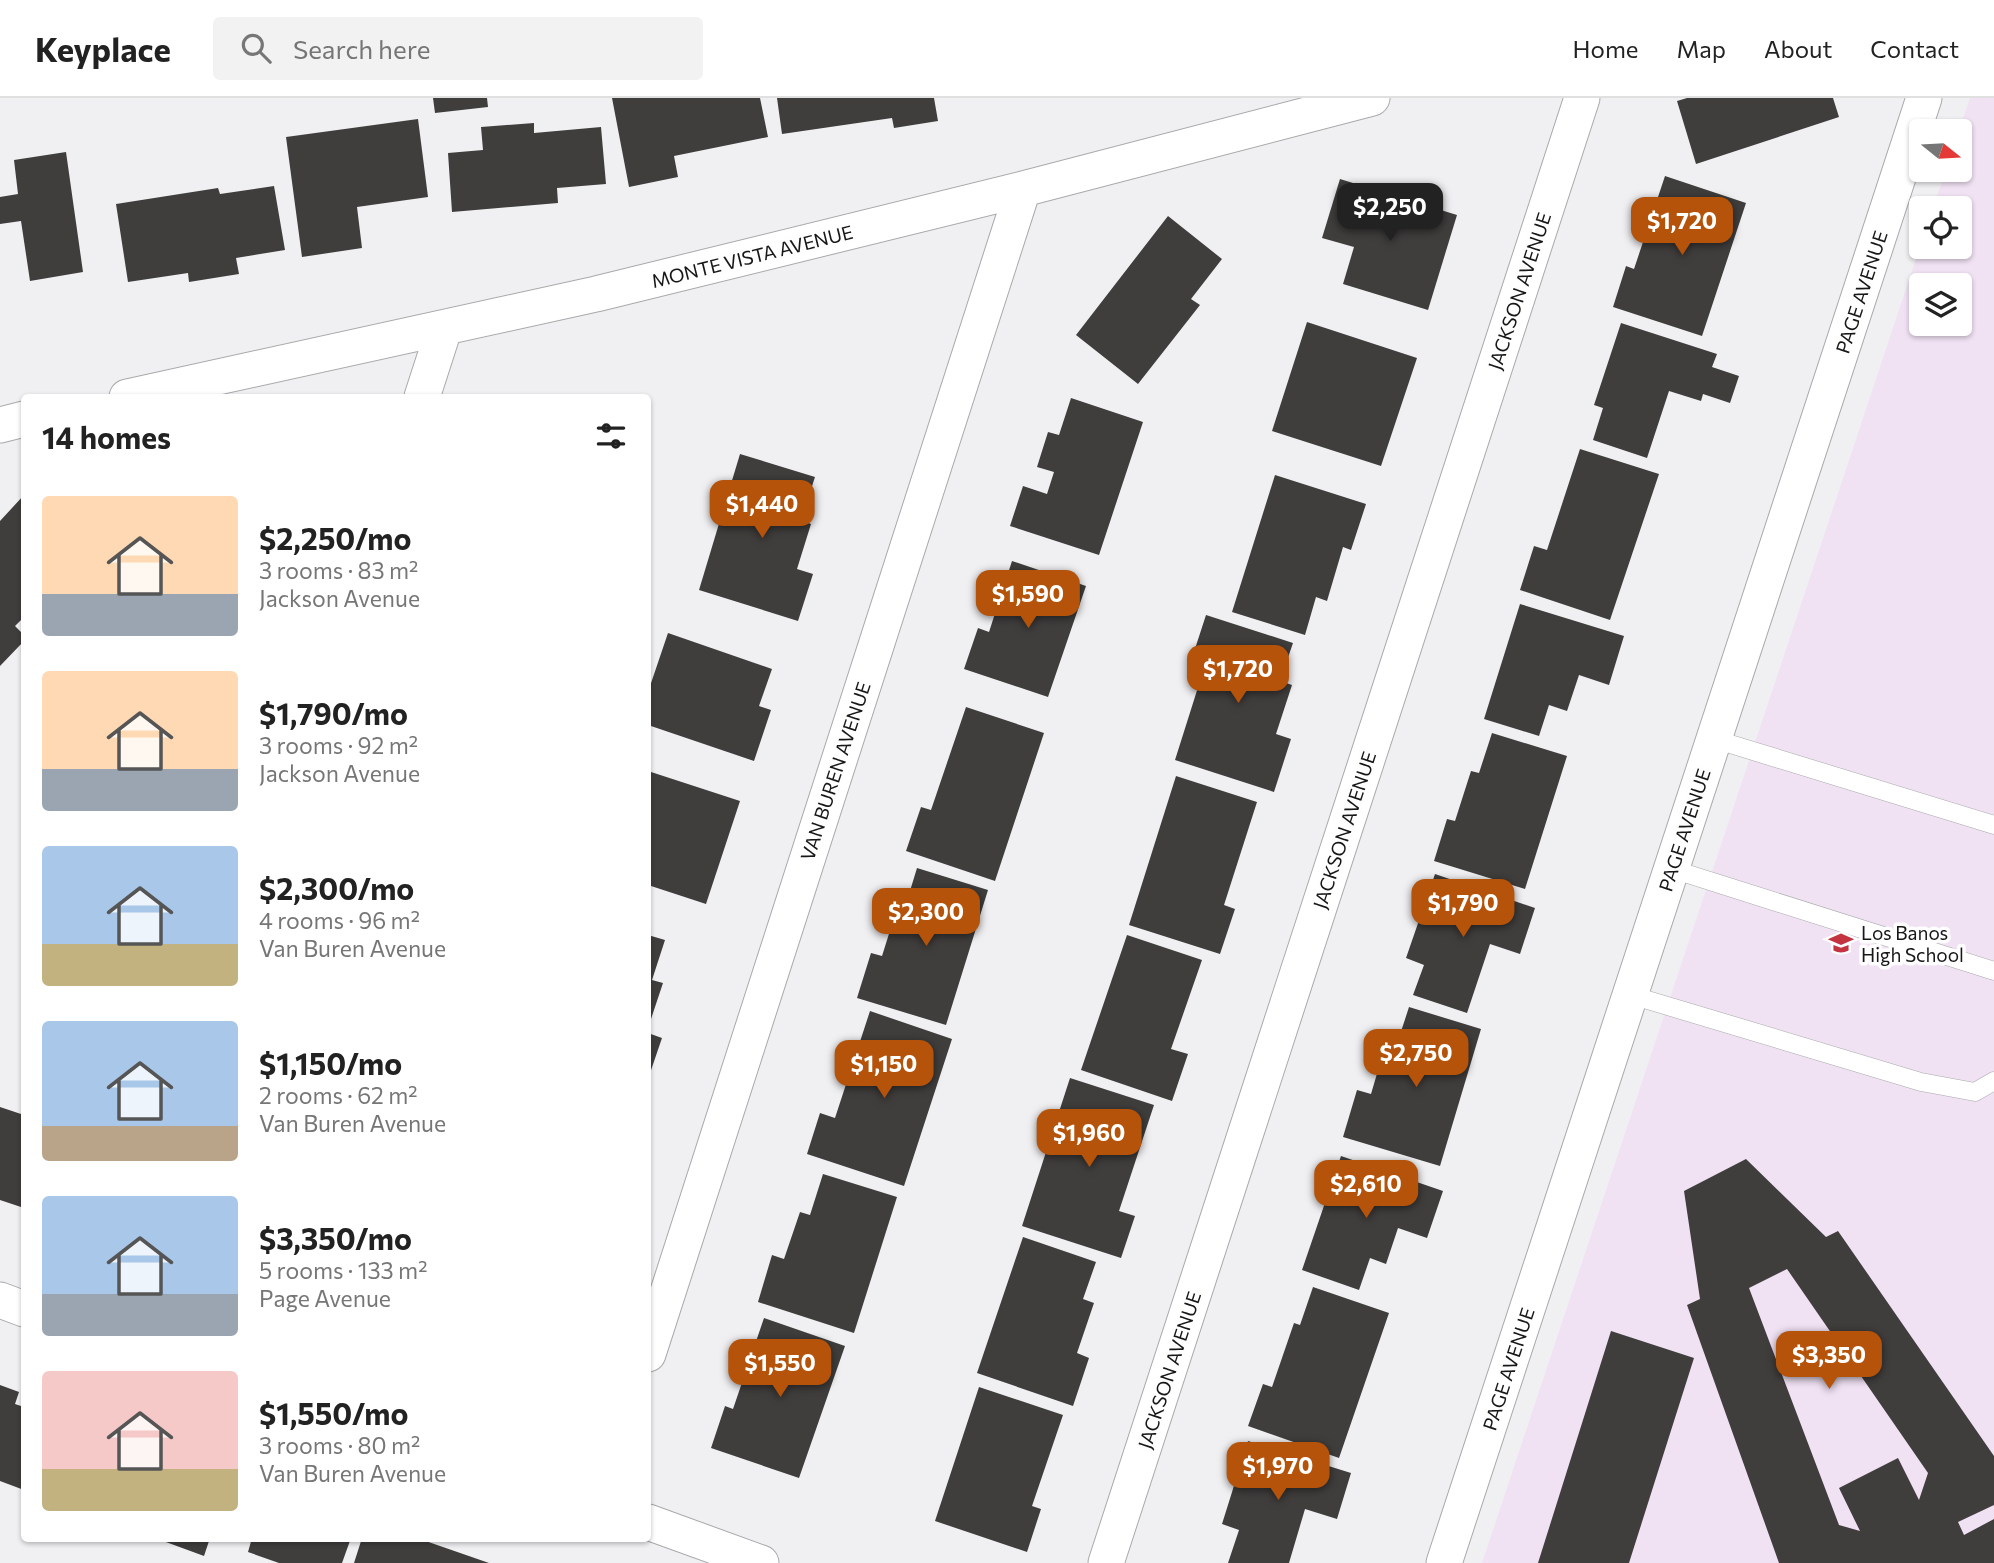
<!DOCTYPE html>
<html lang="en">
<head>
<meta charset="utf-8">
<style>
	:root { --surface:#fff; --page:#f2f2f2; --text:#222; --muted:#767676; --line:#e0e0e0; --accent:#b45309 }
	body { margin:0; font-family:Commissioner,sans-serif; background:var(--page); color:var(--text); height:100vh; display:flex; flex-direction:column; font-size:26px; white-space:nowrap }
	* { box-sizing:border-box; margin:0 }
	p { font-size:23px; color:var(--muted) }
	.icon { flex:none; width:38px; height:38px; fill:none; stroke:currentColor; stroke-width:2; stroke-linecap:round; stroke-linejoin:round }
	.map { position:relative; flex:1; overflow:hidden }
	.side { position:absolute; left:21px; top:296px; width:630px; height:1148px; display:flex; flex-direction:column; background:var(--surface); border-radius:7px; box-shadow:0 2px 5px #0004 }
	.side>* { flex:none }
	.needle { width:46px; rotate:108deg }
	.tools { position:absolute; left:1909px; top:21px; display:grid; gap:14px }
	.tools a { display:grid; place-items:center; width:63px; height:63px; border-radius:7px; background:var(--surface); box-shadow:0 2px 5px #0004; font-size:35px }
	.price { position:absolute; translate:-50% -60px; padding:0 16px; border-radius:14px; background:var(--accent); color:#fff; font-size:23px; line-height:46px; filter:drop-shadow(0 2px 4px #0008) }
	.price::after { content:''; position:absolute; left:50%; top:42px; width:21px; height:16px; margin-left:-10px; background:inherit; clip-path:polygon(0 0,100% 0,50% 100%) }
	.price.on { background:#222; color:#fff }
	ul { padding:0; list-style:none }
	li { display:flex; align-items:center; gap:21px; height:175px; padding:0 21px }
	li span { display:grid; place-items:center; flex:none; width:196px; height:140px; border-radius:7px; color:#555 }
	li>.icon { margin-inline-start:auto }
	span .icon { width:84px; height:84px; fill:#fffc; stroke-width:1 }
	li b { font-size:30px }
	h2 { display:flex; justify-content:space-between; align-items:center; height:84px; padding:0 21px; font-size:30px }
	header { display:flex; align-items:center; gap:42px; box-sizing:border-box; height:98px; padding:0 35px; background:var(--surface); border-bottom:2px solid var(--line) }
	header strong { font-size:33px }
	nav { display:flex; gap:38px; margin-inline-start:auto; font-size:24px }
	.search { width:490px; height:63px; background:var(--page); display:flex; align-items:center; gap:18px; box-sizing:border-box; padding:0 24px; border-radius:7px; color:var(--muted); font-size:26px }
	.map>svg:first-child { display:block }
	.education { fill:#f0e1f3; fill-rule:evenodd }
	.building { fill:#403e3d; fill-rule:evenodd }
	.lines { fill:none; stroke-linecap:round; stroke-linejoin:round }
	.lane-casing { stroke:#a9a9ac; stroke-width:19 }
	.street-casing { stroke:#a9a9ac; stroke-width:37 }
	.lane { stroke:#fff; stroke-width:18 }
	.street { stroke:#fff; stroke-width:35 }
	.labels { text-anchor:middle; dominant-baseline:central; stroke-width:7; stroke-linejoin:round; paint-order:stroke }
	.street-label { font-size:19px; fill:#171718; stroke:#fefeff }
	.poi-label { font-size:19px; fill:#171718; stroke:#fefeff; text-anchor:start }
</style>
</head>
<body>
<header>
<strong>Keyplace</strong>
<div class="search"><svg class="icon" aria-label="search" viewBox="0 0 24 24"><circle cx="10" cy="10" r="6"/><path d="M15 15l6 6"/></svg>Search here</div>
<nav><a>Home</a><a>Map</a><a>About</a><a>Contact</a></nav>
</header>
<div class="map">
<svg width="1994" height="1465" viewBox="0 0 1994 1465">
	<rect width="100%" height="100%" fill="#f0f0f3"/>
	<!-- education -->
	<path class="education" d="M1970,0H1994V1465H1482L1921,146L1922,149H1960V110H1933L1946,72H1960L1959,33ZM1922,187H1960V226H1922Z"/>
	<!-- building -->
	<path class="building" d="M433,0H487L488,9L435,15Z
		M612,0H760L768,39L674,58L678,79L629,89Z
		M777,0H934L938,23L894,30L892,20L782,36Z
		M1687,0H1833L1839,19L1696,66L1677,3Z
		M418,21L428,99L357,109L362,150L302,159L286,39Z
		M534,25V35L601,29L606,86L557,90L558,105L452,114L448,55L483,52L481,29Z
		M66,54L83,174L30,183L21,123L0,126V99L18,96L14,62Z
		M1665,78L1746,105L1702,238L1613,209L1626,168L1634,171Z
		M1340,81L1457,117L1428,212L1343,186L1354,149L1322,140Z
		M274,88L285,152L236,160L239,176L189,184L188,175L128,184L116,106L218,90L220,96Z
		M1168,118L1222,161L1191,201L1200,207L1138,286L1076,237Z
		M1307,224L1417,260L1381,368L1272,333Z
		M1621,225L1717,256L1712,269L1739,278L1730,305L1703,296L1701,303L1669,293L1647,360L1593,342L1603,310L1594,307Z
		M1071,300L1143,324L1099,457L1010,428L1023,388L1047,396L1054,374L1037,369L1048,334L1059,337Z
		M1580,351L1659,376L1610,522L1520,492L1534,448L1547,452Z
		M740,356L815,379L801,422L811,426L797,471L813,476L798,523L699,492Z
		M1275,377L1366,406L1351,452L1343,449L1327,503L1316,499L1305,537L1232,514Z
		M24,397V519L15,528L24,537V543L0,568V423Z
		M1012,463L1086,488L1048,599L964,571L978,530L989,534Z
		M1520,506L1624,538L1609,587L1579,577L1567,613L1549,607L1539,638L1484,621Z
		M1206,517L1293,545L1280,583L1292,587L1276,636L1291,641L1274,694L1175,662L1206,564L1192,560Z
		M668,535L772,571L759,608L771,612L754,663L648,627V594Z
		M966,609L1044,635L995,783L906,753L921,709L931,712Z
		M1492,635L1567,658L1525,791L1434,763L1447,721L1455,723L1471,673L1479,675Z
		M648,673L740,703L706,806L648,787Z
		M1176,678L1257,704L1224,807L1235,811L1220,856L1129,827Z
		M917,770L988,792L946,927L857,900L871,855L882,858L899,804L906,806Z
		M1435,776L1535,810L1520,856L1490,846L1467,915L1413,897L1424,867L1406,860Z
		M648,837L665,842L652,882L663,885L648,930Z
		M1127,837L1202,862L1171,951L1188,956L1172,1003L1081,972Z
		M1409,909L1481,931L1440,1068L1343,1039L1357,992L1371,996L1386,945L1396,949Z
		M870,913L952,941L904,1088L807,1056L820,1015L835,1020Z
		M648,935L662,940L648,981Z
		M1070,980L1154,1007L1119,1113L1135,1118L1121,1160L1022,1128Z
		M0,1009L24,1017V1110L0,1102Z
		M1341,1058L1443,1093L1427,1140L1398,1130L1386,1166L1370,1160L1359,1192L1302,1172Z
		M1746,1061L1826,1139L1838,1133L1994,1358V1407L1958,1424L1964,1437L1994,1421V1465H1779L1687,1207L1700,1201L1684,1093ZM1787,1171L1928,1375L1919,1402L1898,1360L1839,1390L1860,1433L1839,1427L1749,1190Z
		M823,1076L897,1099L854,1235L758,1204L772,1157L784,1161L800,1114L810,1117Z
		M1023,1139L1096,1164L1083,1201L1094,1205L1077,1255L1089,1260L1073,1308L977,1275Z
		M1313,1189L1389,1215L1339,1360L1248,1328L1263,1286L1272,1289L1294,1225L1300,1227Z
		M764,1220L845,1248L799,1380L711,1350L725,1308L733,1311Z
		M1611,1233L1694,1260L1629,1465H1538Z
		M0,1287L19,1294L15,1306L24,1309V1392L0,1383Z
		M979,1289L1063,1317L1032,1408L1041,1411L1027,1454L935,1423Z
		M1248,1343L1351,1375L1337,1421L1305,1411L1289,1465H1228L1239,1432L1222,1426Z
		M155,1440H210L204,1458Z
		M252,1440H351L342,1465H279L248,1454Z
		M362,1440H417L489,1465H354Z"/>
	<g class="lines">
		<!-- lane casing -->
		<g class="lane-casing">
			<path id="lane" d="M1714,641L1994,727
				M1672,771L1994,873
				M1631,897L1921,984L1975,994L1994,983"/>
		</g>
		<!-- street casing -->
		<g class="street-casing">
			<path id="street" d="M127,299L596,196L1023,91L1372,0
				M422,299L444,231
				M0,327L24,321
				M0,1202L24,1211
				M648,1256L1023,91
				M648,1424L761,1465
				M1106,1465L1582,0
				M1444,1465L1924,0"/>
		</g>
		<!-- lane -->
		<use href="#lane" class="lane"/>
		<!-- street -->
		<use href="#street" class="street"/>
	</g>
	<!-- icons -->
	<defs>
		<g id="school-bare" transform="scale(1.89)"><path d="M0-5L7-2L0 1L-7-2ZM-4 1L0 2.5L4 1V4Q0 6-4 4Z" fill="#c43440" stroke="#fefeff" stroke-width="2.5" paint-order="stroke"/></g>
	</defs>
	<g fill-rule="evenodd">
		<use href="#school-bare" x="1841" y="845"/>
	</g>
	<g class="labels">
		<!-- street labels -->
		<g class="street-label">
			<text transform="translate(752 158) rotate(-14)">MONTE VISTA AVENUE</text>
			<text transform="translate(1519 193) rotate(-72)">JACKSON AVENUE</text>
			<text transform="translate(1861 194) rotate(-72)">PAGE AVENUE</text>
			<text transform="translate(835 673) rotate(-72)">VAN BUREN AVENUE</text>
			<text transform="translate(1344 732) rotate(-72)">JACKSON AVENUE</text>
			<text transform="translate(1684 732) rotate(-72)">PAGE AVENUE</text>
			<text transform="translate(1508 1271) rotate(-72)">PAGE AVENUE</text>
			<text transform="translate(1169 1272) rotate(-72)">JACKSON AVENUE</text>
		</g>
		<!-- poi labels -->
		<g class="poi-label">
			<text x="1861" y="834">Los Banos<tspan x="1861" dy="22">High School</tspan></text>
		</g>
	</g>
</svg>
<div class="tools">
<a><svg class="needle" viewBox="-14 -14 28 28"><path d="M0-13l5 13h-10z" fill="#e53935"/><path d="M0 13l5-13h-10z" fill="#767676"/></svg></a>
<a><svg class="icon" aria-label="locate" viewBox="0 0 24 24"><circle cx="12" cy="12" r="6"/><path d="M12 2v4M12 18v4M2 12h4M18 12h4"/></svg></a>
<a><svg class="icon" aria-label="layers" viewBox="0 0 24 24"><path d="M12 4l9 5-9 5-9-5zM3 14l9 5 9-5"/></svg></a>
</div>
<b class="price on" style="left:1390px;top:145px">$2,250</b>
<b class="price" style="left:1682px;top:159px">$1,720</b>
<b class="price" style="left:762px;top:442px">$1,440</b>
<b class="price" style="left:1028px;top:532px">$1,590</b>
<b class="price" style="left:1238px;top:607px">$1,720</b>
<b class="price" style="left:1463px;top:841px">$1,790</b>
<b class="price" style="left:926px;top:850px">$2,300</b>
<b class="price" style="left:1416px;top:991px">$2,750</b>
<b class="price" style="left:884px;top:1002px">$1,150</b>
<b class="price" style="left:1089px;top:1071px">$1,960</b>
<b class="price" style="left:1366px;top:1122px">$2,610</b>
<b class="price" style="left:1829px;top:1293px">$3,350</b>
<b class="price" style="left:780px;top:1301px">$1,550</b>
<b class="price" style="left:1278px;top:1404px">$1,970</b>
<section class="side">
<h2>14 homes<svg class="icon" aria-label="filters" viewBox="0 0 24 24"><path d="M4 7h16M4 17h16"/><circle cx="9" cy="7" r="2"/><circle cx="15" cy="17" r="2"/></svg></h2>
<ul>
<li><span style="background:linear-gradient(#ffd9b3 70%,#9aa5b1 0)"><svg class="icon" aria-label="home" viewBox="0 0 24 24"><path d="M3 11l9-7 9 7M6 9v11h12V9"/></svg></span><div><b>$2,250/mo</b><p>3 rooms · 83 m²</p><p>Jackson Avenue</p></div></li>
<li><span style="background:linear-gradient(#ffd9b3 70%,#9aa5b1 0)"><svg class="icon" aria-label="home" viewBox="0 0 24 24"><path d="M3 11l9-7 9 7M6 9v11h12V9"/></svg></span><div><b>$1,790/mo</b><p>3 rooms · 92 m²</p><p>Jackson Avenue</p></div></li>
<li><span style="background:linear-gradient(#a9c7e8 70%,#c2b280 0)"><svg class="icon" aria-label="home" viewBox="0 0 24 24"><path d="M3 11l9-7 9 7M6 9v11h12V9"/></svg></span><div><b>$2,300/mo</b><p>4 rooms · 96 m²</p><p>Van Buren Avenue</p></div></li>
<li><span style="background:linear-gradient(#a9c7e8 75%,#b9a48a 0)"><svg class="icon" aria-label="home" viewBox="0 0 24 24"><path d="M3 11l9-7 9 7M6 9v11h12V9"/></svg></span><div><b>$1,150/mo</b><p>2 rooms · 62 m²</p><p>Van Buren Avenue</p></div></li>
<li><span style="background:linear-gradient(#a9c7e8 70%,#9aa5b1 0)"><svg class="icon" aria-label="home" viewBox="0 0 24 24"><path d="M3 11l9-7 9 7M6 9v11h12V9"/></svg></span><div><b>$3,350/mo</b><p>5 rooms · 133 m²</p><p>Page Avenue</p></div></li>
<li><span style="background:linear-gradient(#f6c9c9 70%,#c2b280 0)"><svg class="icon" aria-label="home" viewBox="0 0 24 24"><path d="M3 11l9-7 9 7M6 9v11h12V9"/></svg></span><div><b>$1,550/mo</b><p>3 rooms · 80 m²</p><p>Van Buren Avenue</p></div></li>
</ul>
</section>
</div>
</body>
</html>
